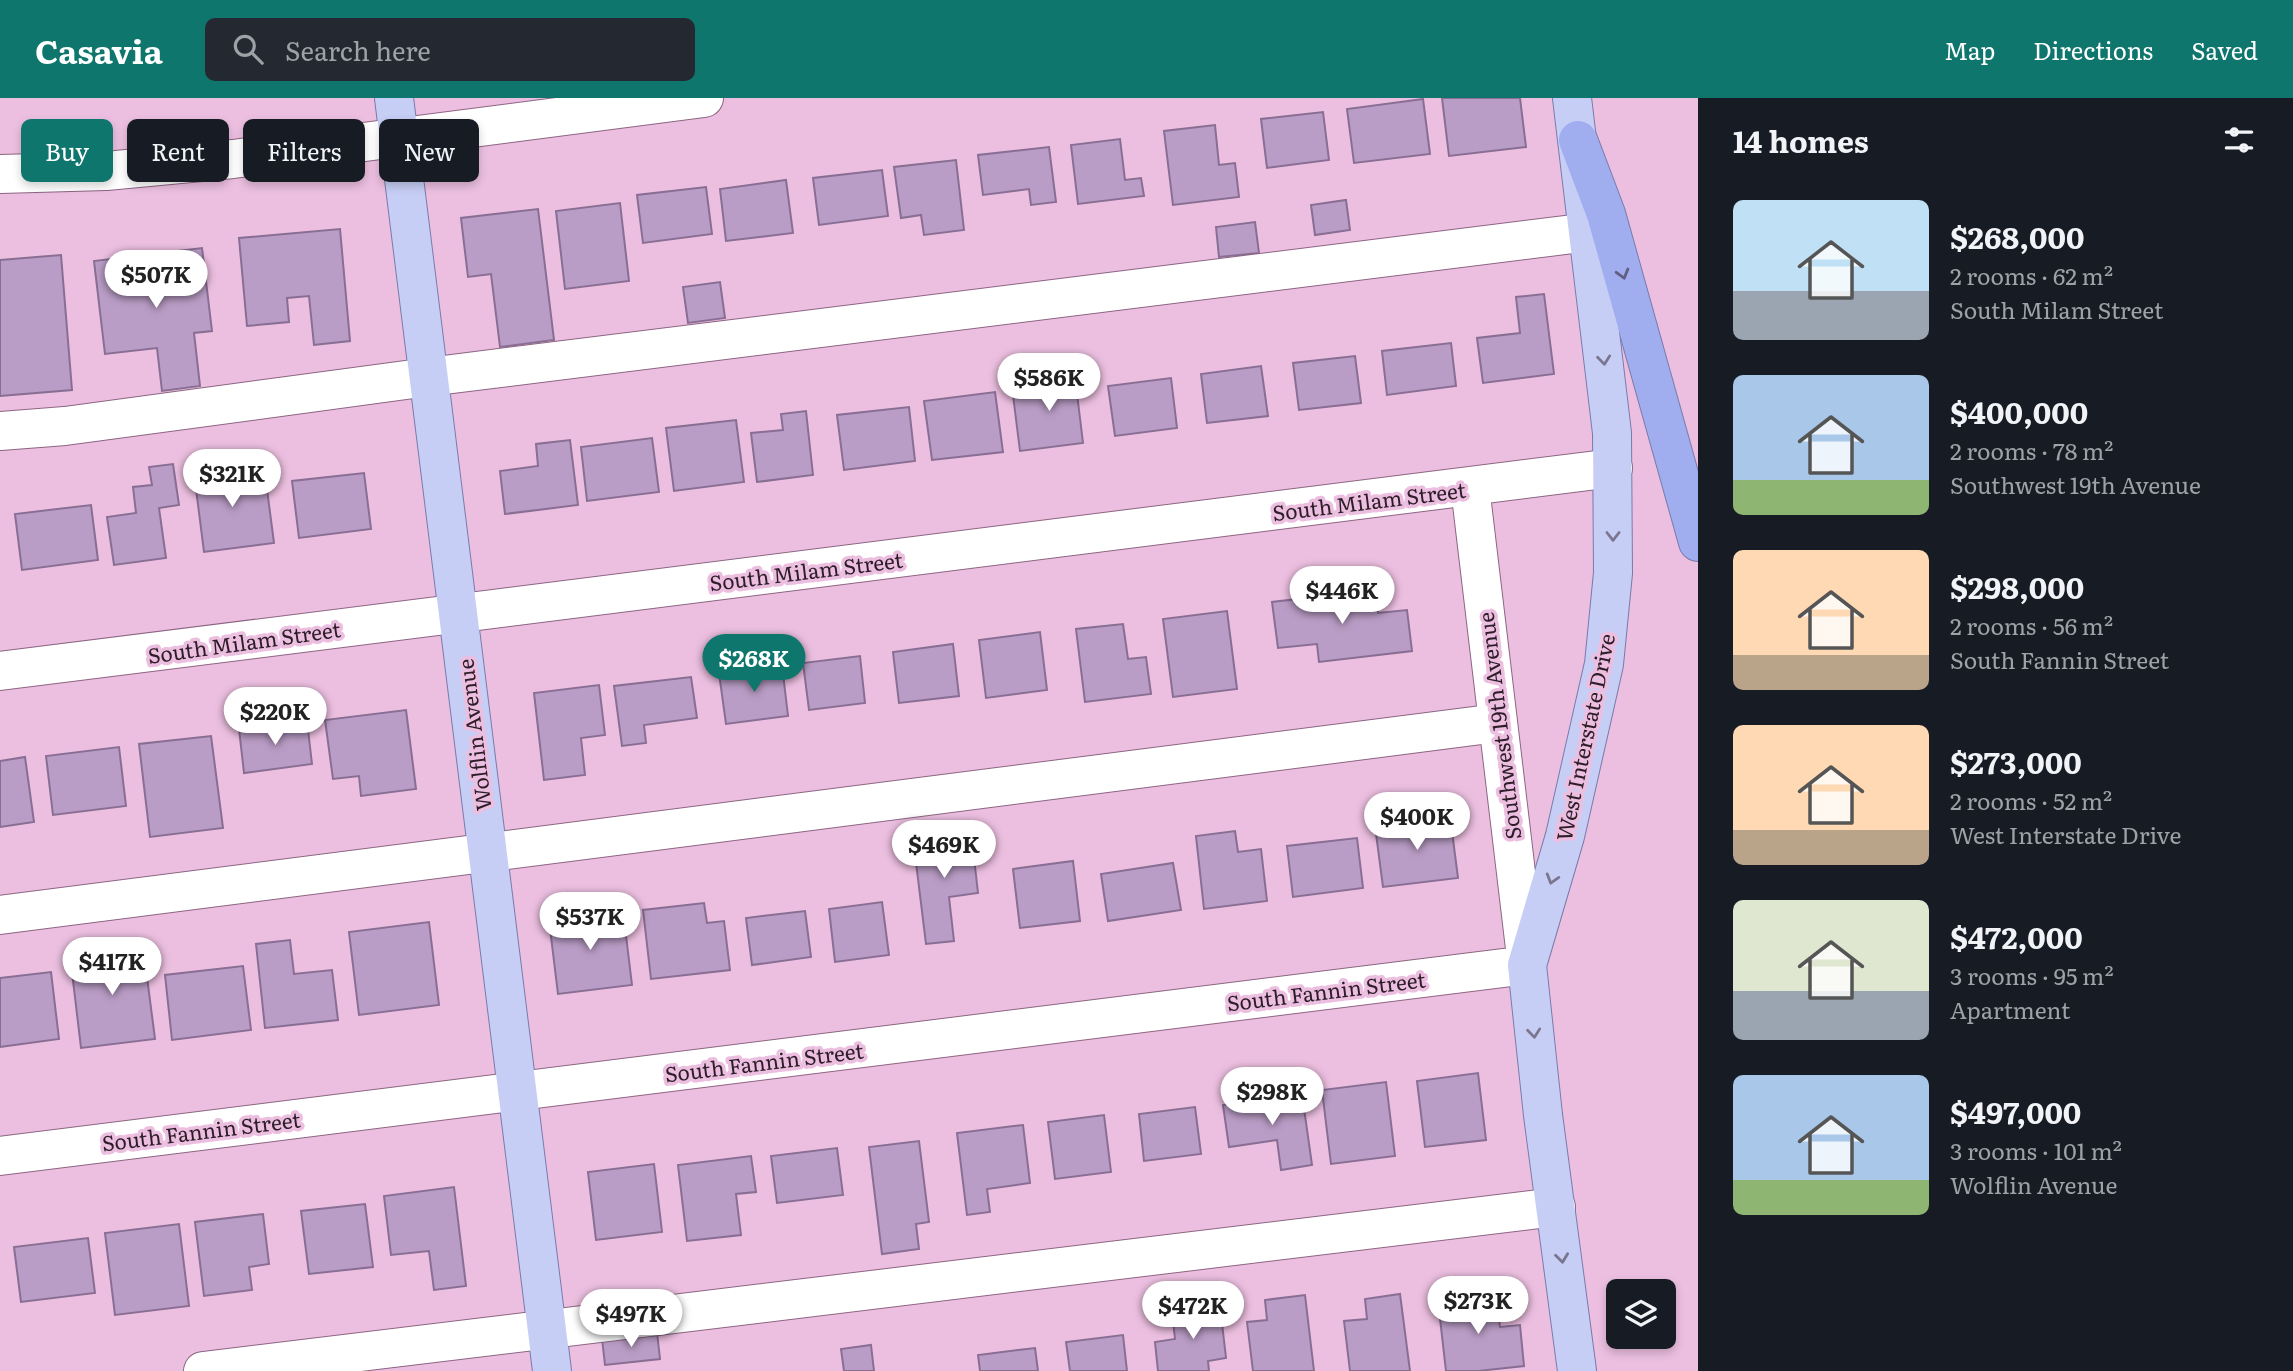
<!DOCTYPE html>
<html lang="en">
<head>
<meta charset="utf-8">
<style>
	:root { --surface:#171b24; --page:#242831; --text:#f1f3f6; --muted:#9ea1a6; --accent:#0f766e }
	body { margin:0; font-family:Literata,serif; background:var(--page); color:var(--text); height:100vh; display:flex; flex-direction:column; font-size:26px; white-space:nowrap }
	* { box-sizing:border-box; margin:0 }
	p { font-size:23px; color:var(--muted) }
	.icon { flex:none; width:38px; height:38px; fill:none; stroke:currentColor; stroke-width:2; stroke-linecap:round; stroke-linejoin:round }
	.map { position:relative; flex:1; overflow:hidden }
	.details { display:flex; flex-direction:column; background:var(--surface); width:595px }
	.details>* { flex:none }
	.top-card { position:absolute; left:21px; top:21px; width:665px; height:63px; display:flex; gap:14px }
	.tools { position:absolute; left:1606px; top:1181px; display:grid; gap:14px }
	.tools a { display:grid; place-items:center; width:70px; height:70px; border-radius:10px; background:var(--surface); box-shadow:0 4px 10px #0003; font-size:35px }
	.price { position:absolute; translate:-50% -60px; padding:0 16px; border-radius:24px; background:#fff; color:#222; font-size:23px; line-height:46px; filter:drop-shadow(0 2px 4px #0008) }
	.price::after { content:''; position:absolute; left:50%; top:42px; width:21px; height:16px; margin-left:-10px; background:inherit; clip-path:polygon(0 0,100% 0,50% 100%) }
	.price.selected { background:var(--accent); color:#fff }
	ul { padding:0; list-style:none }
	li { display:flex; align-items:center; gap:21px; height:175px; padding:0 35px }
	li span { display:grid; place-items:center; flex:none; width:196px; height:140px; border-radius:10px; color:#555 }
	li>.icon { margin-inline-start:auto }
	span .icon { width:84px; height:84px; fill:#fffc; stroke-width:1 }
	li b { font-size:30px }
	h2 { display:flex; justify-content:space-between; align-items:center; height:84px; padding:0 35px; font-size:30px }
	.tag { padding:0 24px; border-radius:10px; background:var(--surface); box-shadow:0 4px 10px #0003; font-size:24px; line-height:63px }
	.tag.selected { background:var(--accent); color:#fff }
	header { display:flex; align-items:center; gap:42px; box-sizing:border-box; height:98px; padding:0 35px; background:var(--accent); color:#fff }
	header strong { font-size:33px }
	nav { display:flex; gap:38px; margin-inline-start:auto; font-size:24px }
	.search { width:490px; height:63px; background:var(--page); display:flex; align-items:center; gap:18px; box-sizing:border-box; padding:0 24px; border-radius:10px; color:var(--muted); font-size:26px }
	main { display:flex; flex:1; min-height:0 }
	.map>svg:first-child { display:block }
	.building { fill:#ba9dc6; stroke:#896e94; stroke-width:2 }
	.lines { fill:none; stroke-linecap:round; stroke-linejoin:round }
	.minor-casing { stroke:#8c6582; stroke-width:40 }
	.major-casing { stroke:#787baa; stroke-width:40 }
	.highway-casing { stroke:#787baa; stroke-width:40 }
	.minor { stroke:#fff; stroke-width:38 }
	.major { stroke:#c6cef5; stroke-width:38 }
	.highway { stroke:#a0adef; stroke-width:38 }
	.oneway { stroke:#615e82 }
	.oneway2 { stroke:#7a768f }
	.labels { text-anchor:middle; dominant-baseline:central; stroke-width:7; stroke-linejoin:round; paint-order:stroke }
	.street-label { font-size:21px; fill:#2d1d29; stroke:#ecbfe0 }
</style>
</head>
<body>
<header>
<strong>Casavia</strong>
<div class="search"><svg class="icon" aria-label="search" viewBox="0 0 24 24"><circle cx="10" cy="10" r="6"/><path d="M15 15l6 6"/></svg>Search here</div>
<nav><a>Map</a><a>Directions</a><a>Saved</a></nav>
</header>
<main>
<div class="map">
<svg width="1698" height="1273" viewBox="0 0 1698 1273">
	<rect width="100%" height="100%" fill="#ecbfe0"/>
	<!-- building -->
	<path class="building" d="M1442,0H1520L1526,49L1449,58Z
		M1423,1L1430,56L1354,65L1347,11Z
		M1323,14L1329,62L1267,70L1261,21Z
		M1215,27L1219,67L1235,65L1239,99L1173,107L1164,33Z
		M1120,41L1125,82L1141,80L1144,98L1078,106L1071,47Z
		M1049,49L1056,104L1031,107L1029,91L983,97L978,57Z
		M956,62L964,132L924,137L921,117L901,120L894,69Z
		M882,72L888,118L819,127L813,80Z
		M786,82L793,135L726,143L720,91Z
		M706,89L712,136L643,145L637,97Z
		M1346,102L1350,132L1315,137L1311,107Z
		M620,105L629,183L565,191L556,113Z
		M538,111L554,242L500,249L491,176L468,179L461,120Z
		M1255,124L1259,155L1219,159L1216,129Z
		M340,131L350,243L314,247L309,198L287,200L289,224L247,228L239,140Z
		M202,150L212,233L194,235L200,288L162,293L157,250L105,256L94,163Z
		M61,157L72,292L0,298V162Z
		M720,184L725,220L688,225L683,189Z
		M1544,196L1554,276L1483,285L1477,240L1520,235L1516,199Z
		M1451,245L1456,288L1387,297L1382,253Z
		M1355,258L1361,305L1299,312L1293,265Z
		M1261,268L1268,318L1207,325L1201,276Z
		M1074,271L1083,345L1020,353L1013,297L1038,294L1036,276Z
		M1171,280L1177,330L1115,338L1108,288Z
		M995,294L1003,354L932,362L924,303Z
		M909,309L915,363L844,372L837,317Z
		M806,313L813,377L757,384L751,335L783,332L781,316Z
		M736,322L744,384L674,393L666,330Z
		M652,340L659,394L587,403L581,349Z
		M570,342L578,407L505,416L500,373L538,368L536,346Z
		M225,363L227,380L265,376L274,445L204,454L193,367Z
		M173,366L179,407L159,410L166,460L114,467L107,419L136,415L133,389L152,387L149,369Z
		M364,375L371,431L299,440L292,383Z
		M91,407L98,462L22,472L15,416Z
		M1375,492L1378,515L1407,512L1412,553L1319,564L1317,546L1278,550L1272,504Z
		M1227,513L1237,591L1173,599L1163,521Z
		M1123,526L1128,561L1146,559L1151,596L1085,604L1076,531Z
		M1040,534L1047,592L986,600L979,542Z
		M953,546L959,598L899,605L893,554Z
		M860,558L865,605L809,612L803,565Z
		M782,567L788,618L726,626L719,575Z
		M691,579L697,620L644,627L646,645L622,648L614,588Z
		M599,587L605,637L581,640L585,677L544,682L534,595Z
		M406,612L416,691L361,698L359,678L333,681L325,622Z
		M307,623L312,666L244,675L239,631Z
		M211,638L223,730L150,739L139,646Z
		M119,649L126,708L53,717L46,658Z
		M25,659L34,724L0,729V663Z
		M1450,718L1458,780L1383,789L1375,728Z
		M971,733L978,795L949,799L954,843L926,846L913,740Z
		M1235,733L1238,754L1261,751L1267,803L1204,811L1196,738Z
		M1357,740L1363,790L1293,799L1287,748Z
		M1073,763L1080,823L1020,830L1013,771Z
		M1173,765L1181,812L1108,823L1101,776Z
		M882,804L889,857L835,864L829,811Z
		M704,805L707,825L724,823L730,872L651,881L643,812Z
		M623,813L632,887L558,896L549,822Z
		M805,813L811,859L752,867L746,820Z
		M429,824L439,907L359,917L349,834Z
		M290,842L294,876L332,872L338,922L265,930L256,846Z
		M143,848L155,941L81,950L70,857Z
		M243,868L251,932L172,942L165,877Z
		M51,874L59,941L0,949V880Z
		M1478,975L1486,1042L1425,1049L1417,983Z
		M1386,984L1395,1058L1331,1066L1322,992Z
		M1302,996L1312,1067L1281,1072L1277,1042L1229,1049L1223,1007Z
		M1195,1009L1201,1056L1144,1063L1139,1016Z
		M1104,1017L1111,1074L1055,1081L1048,1024Z
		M1023,1027L1030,1085L987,1091L990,1114L967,1117L957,1035Z
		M919,1043L929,1124L916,1126L919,1151L882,1156L869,1049Z
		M837,1050L843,1097L777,1105L771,1058Z
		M751,1058L756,1094L736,1096L741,1137L687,1143L678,1067Z
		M654,1066L662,1134L596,1142L588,1074Z
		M454,1089L466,1188L434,1192L429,1153L391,1157L384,1098Z
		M365,1106L373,1169L309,1176L301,1113Z
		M263,1116L269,1166L249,1169L252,1192L204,1198L195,1124Z
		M179,1126L189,1208L115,1217L105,1135Z
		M88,1140L95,1195L21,1204L14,1149Z
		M1400,1196L1410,1273H1350L1344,1223L1367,1221L1365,1201Z
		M1496,1196L1500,1229L1520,1227L1524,1268L1478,1273H1446L1438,1203Z
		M1305,1197L1314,1273H1253L1247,1224L1267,1222L1265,1202Z
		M1220,1208L1226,1260L1208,1263L1209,1273H1158L1155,1244L1175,1241L1172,1214Z
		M657,1234L660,1261L605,1267L602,1240Z
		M1123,1237L1127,1273H1070L1066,1244Z
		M871,1247L874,1273H844L841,1251Z
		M1035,1250L1038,1273H980L978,1257Z"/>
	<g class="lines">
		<!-- minor casing -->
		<g class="minor-casing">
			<path id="minor" d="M0,76L106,73L233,61L704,0
				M0,333L65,328L428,279L1589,134
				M0,573L1613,370
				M0,817L1497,625
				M0,1058L1527,867L1470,389
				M203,1273L1556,1109"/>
		</g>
		<!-- major casing -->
		<g class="major-casing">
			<path id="major" d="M394,0L552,1273
				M1572,0L1612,335L1613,475L1604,566L1565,738L1527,867L1543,1017L1577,1273"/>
		</g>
		<!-- highway casing -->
		<g class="highway-casing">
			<path id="highway" d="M1578,42L1606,116L1698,444"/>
		</g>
		<!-- minor -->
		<use href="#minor" class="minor"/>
		<!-- major -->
		<use href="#major" class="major"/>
		<!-- highway -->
		<use href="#highway" class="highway"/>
	</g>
	<!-- one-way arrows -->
	<defs><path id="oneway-chevron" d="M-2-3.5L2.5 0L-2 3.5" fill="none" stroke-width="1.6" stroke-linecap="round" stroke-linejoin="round" transform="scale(1.75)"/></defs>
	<use class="oneway" href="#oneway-chevron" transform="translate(1623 176) rotate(74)"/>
	<g class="oneway2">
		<use href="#oneway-chevron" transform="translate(1604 262) rotate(84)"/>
		<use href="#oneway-chevron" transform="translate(1613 438) rotate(90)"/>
		<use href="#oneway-chevron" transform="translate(1552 781) rotate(107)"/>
		<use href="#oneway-chevron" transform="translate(1534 935) rotate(84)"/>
		<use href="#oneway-chevron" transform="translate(1562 1160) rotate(83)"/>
	</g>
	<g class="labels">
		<!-- street labels -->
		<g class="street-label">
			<text transform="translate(1369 402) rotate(-7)">South Milam Street</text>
			<text transform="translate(806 472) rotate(-7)">South Milam Street</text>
			<text transform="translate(244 543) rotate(-8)">South Milam Street</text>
			<text transform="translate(1498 628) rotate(-97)">Southwest 19th Avenue</text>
			<text transform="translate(473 637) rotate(-97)">Wolflin Avenue</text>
			<text transform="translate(1584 639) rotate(-78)">West Interstate Drive</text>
			<text transform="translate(1326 892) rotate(-7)">South Fannin Street</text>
			<text transform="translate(764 963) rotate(-7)">South Fannin Street</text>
			<text transform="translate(201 1032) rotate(-7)">South Fannin Street</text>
		</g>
	</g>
</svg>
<div class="tools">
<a><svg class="icon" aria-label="layers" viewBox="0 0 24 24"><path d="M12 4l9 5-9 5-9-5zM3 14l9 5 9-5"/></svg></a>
</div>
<b class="price" style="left:156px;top:212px">$507K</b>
<b class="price" style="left:1049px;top:315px">$586K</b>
<b class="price" style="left:232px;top:411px">$321K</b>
<b class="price" style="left:1342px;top:528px">$446K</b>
<b class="price selected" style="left:754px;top:596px">$268K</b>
<b class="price" style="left:275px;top:649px">$220K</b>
<b class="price" style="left:1417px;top:754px">$400K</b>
<b class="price" style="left:944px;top:782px">$469K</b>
<b class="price" style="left:590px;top:854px">$537K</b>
<b class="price" style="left:112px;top:899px">$417K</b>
<b class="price" style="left:1272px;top:1029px">$298K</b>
<b class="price" style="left:1478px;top:1238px">$273K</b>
<b class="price" style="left:1193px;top:1243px">$472K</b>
<b class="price" style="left:631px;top:1251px">$497K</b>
<div class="top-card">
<a class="tag selected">Buy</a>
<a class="tag">Rent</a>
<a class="tag">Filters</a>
<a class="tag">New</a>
</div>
</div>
<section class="details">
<h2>14 homes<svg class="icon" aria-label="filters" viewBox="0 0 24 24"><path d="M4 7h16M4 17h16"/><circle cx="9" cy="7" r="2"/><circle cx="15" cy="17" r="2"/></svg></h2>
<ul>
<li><span style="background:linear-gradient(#bfe0f5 65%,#9aa5b1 0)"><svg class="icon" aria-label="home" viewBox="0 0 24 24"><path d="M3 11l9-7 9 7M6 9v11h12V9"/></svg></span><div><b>$268,000</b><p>2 rooms · 62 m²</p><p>South Milam Street</p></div></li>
<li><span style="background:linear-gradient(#a9c7e8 75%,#8fb573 0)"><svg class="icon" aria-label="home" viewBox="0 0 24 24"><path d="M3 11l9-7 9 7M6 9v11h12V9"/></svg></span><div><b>$400,000</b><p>2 rooms · 78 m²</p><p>Southwest 19th Avenue</p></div></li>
<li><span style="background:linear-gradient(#ffd9b3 75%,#b9a48a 0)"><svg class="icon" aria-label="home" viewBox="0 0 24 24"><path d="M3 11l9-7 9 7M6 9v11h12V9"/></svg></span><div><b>$298,000</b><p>2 rooms · 56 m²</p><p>South Fannin Street</p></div></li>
<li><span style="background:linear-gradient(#ffd9b3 75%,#b9a48a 0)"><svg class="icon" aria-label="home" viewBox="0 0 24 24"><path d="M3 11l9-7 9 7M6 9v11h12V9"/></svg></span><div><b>$273,000</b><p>2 rooms · 52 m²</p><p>West Interstate Drive</p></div></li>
<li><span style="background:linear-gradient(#dfe7d0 65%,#9aa5b1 0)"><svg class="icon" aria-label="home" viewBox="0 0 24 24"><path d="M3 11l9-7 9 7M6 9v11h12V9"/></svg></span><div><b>$472,000</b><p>3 rooms · 95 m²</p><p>Apartment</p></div></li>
<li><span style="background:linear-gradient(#a9c7e8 75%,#8fb573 0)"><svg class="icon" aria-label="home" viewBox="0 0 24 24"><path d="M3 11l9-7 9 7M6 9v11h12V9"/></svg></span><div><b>$497,000</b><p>3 rooms · 101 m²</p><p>Wolflin Avenue</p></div></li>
</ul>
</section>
</main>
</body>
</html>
